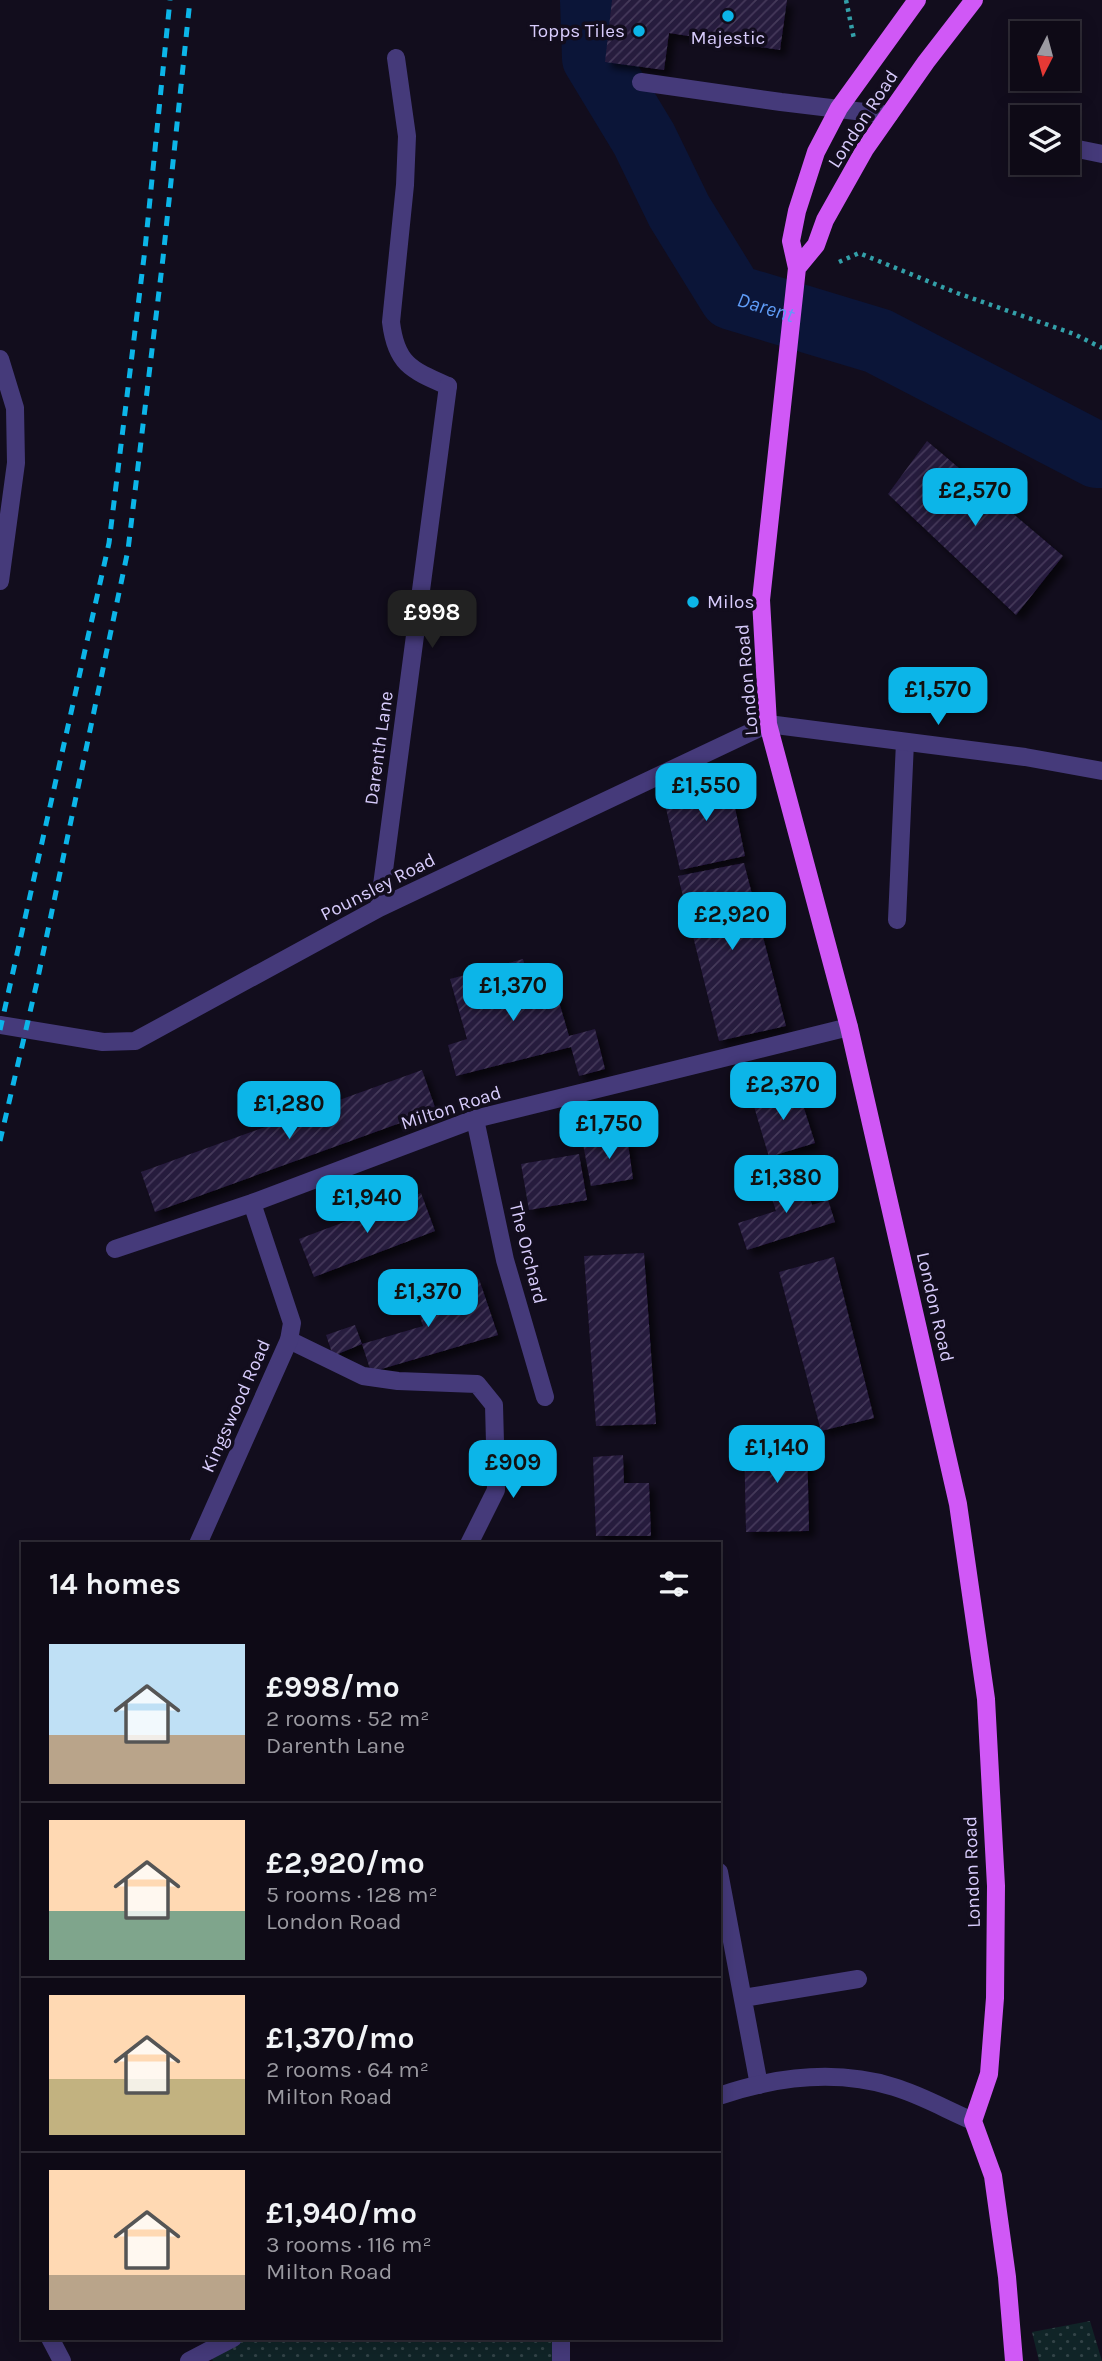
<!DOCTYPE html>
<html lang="en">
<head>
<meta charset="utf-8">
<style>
	:root { --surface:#0e0a16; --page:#1c1823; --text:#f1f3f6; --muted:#9b9aa1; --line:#2e2b35; --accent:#0cb5e8 }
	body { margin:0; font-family:Karla,sans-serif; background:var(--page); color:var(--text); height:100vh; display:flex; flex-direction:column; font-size:26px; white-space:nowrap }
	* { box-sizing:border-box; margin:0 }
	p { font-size:23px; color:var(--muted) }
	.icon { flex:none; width:38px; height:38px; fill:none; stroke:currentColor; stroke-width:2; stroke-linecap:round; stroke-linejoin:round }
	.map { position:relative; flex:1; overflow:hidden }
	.details { position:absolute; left:21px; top:1542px; width:700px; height:798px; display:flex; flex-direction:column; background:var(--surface); border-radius:0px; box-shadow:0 4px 18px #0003,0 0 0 2px var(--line) }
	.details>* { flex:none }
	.needle { width:46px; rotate:186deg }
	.buttons { position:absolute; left:1010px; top:21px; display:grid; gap:14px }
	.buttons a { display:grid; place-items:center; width:70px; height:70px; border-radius:0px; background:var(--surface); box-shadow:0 4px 18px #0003,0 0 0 2px var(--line); font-size:35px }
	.price { position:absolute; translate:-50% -60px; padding:0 16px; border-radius:14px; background:var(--accent); color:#111; font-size:23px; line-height:46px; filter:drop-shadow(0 2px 4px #0008) }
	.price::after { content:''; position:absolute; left:50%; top:42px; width:21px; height:16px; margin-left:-10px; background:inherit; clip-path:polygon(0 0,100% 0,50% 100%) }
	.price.on { background:#222; color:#fff }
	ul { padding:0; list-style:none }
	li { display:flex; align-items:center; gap:21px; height:175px; padding:0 28px }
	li+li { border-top:2px solid var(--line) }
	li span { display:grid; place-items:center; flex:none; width:196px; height:140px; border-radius:0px; color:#555 }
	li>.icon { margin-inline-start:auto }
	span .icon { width:84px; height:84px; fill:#fffc; stroke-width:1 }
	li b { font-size:30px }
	h2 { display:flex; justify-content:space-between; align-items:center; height:84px; padding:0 28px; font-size:30px }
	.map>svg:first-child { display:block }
	.green { fill:url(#green-dots) }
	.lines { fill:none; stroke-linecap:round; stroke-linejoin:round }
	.stream { stroke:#0b1538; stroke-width:10 }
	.river { stroke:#0b1538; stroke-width:66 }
	.building { fill:url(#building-hatch); filter:url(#shadow) }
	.path { stroke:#33a0a9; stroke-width:4.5; stroke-dasharray:3.5 5; stroke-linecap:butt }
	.service { stroke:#453a7a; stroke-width:18 }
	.minor { stroke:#453a7a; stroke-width:18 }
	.primary { stroke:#d058f6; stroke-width:18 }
	.rail { stroke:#0cb5e8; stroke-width:5; stroke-dasharray:10 9; stroke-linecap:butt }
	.poi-dot { fill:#0cb5e8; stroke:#120d1d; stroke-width:2.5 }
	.labels { text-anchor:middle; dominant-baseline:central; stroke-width:7; stroke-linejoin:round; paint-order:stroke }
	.poi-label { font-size:19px; fill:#d8ccfc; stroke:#120d1d; text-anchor:end }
	.street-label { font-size:19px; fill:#d8ccfc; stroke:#120d1d }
	.water-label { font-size:21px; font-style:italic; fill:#5f9cf7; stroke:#120d1d }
</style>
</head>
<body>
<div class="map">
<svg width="1102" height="2361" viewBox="0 0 1102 2361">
	<defs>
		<pattern id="green-dots" width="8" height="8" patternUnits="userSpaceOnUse" patternTransform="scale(1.75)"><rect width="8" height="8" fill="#102427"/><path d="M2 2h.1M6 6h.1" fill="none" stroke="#324347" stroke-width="1.8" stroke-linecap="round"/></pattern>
		<pattern id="building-hatch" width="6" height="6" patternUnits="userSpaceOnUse" patternTransform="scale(1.75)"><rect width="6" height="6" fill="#261a3d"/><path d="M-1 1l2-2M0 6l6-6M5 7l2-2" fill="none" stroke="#453a5a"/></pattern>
		<filter id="shadow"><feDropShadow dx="6" dy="6" stdDeviation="3.5" flood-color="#0009"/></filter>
	</defs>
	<rect width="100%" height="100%" fill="#120d1d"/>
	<!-- green -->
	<path class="green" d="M1090,2321L1102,2361H1039L1032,2332Z
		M233,2338H561V2361H213L207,2352Z"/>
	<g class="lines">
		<!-- stream -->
		<path class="stream" d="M1097,455L1102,460"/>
		<!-- river -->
		<path class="river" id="s1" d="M593,0L595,58L644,139L679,211L732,297L878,341L1097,455H1102"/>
	</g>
	<!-- building -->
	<path class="building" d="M612,0H787L780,50L669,33L664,70L605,62Z
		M927,441L1063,556L1016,615L888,494Z
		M727,769L745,856L680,870L665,804L692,798L687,778Z
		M744,863L786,1026L719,1041L678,876Z
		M523,959L534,1000L557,995L569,1036L595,1029L605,1069L579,1076L571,1047L456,1076L448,1045L467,1039L450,979Z
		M422,1070L436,1110L155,1212L141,1172Z
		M797,1086L815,1143L769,1157L752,1100Z
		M627,1136L633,1179L591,1186L583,1144Z
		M579,1154L587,1200L529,1210L521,1164Z
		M803,1176L812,1205L828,1200L835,1222L747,1250L738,1223L776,1211L768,1187Z
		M421,1193L435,1231L314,1277L299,1239Z
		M644,1253L656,1424L596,1426L584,1256Z
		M834,1257L874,1418L821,1431L779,1272Z
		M479,1279L498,1335L371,1372L362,1344L333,1356L326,1335L355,1325L362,1344L423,1326L415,1302Z
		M807,1437L809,1531L746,1532L744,1439Z
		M623,1455L624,1483H649L651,1536H596L593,1457Z"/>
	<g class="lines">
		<!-- path -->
		<path class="path" d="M846,0L854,39
			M839,262L859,253L957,293L1074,334L1102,348
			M355,1192L363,1215"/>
		<!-- service -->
		<path class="service" d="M396,58L407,136L405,185L391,322C396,364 411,370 448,386
			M641,82L781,102L889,115
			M0,359L15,408L16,463L0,581
			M897,920L905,742
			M289,1340L363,1376L398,1381L477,1384L494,1405L495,1443
			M719,1872L759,2085
			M743,1998L858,1979"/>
		<!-- minor -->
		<path class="minor" d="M1068,147L1102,154
			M379,908L448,386
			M0,1025L103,1042L135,1041L379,908L768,724L1025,757L1102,771
			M475,1119L505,1260L545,1397
			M115,1249L252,1203L475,1119L849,1027
			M198,1544L289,1340L292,1323L252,1203
			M469,1544L496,1490L495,1443
			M719,2096C775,2077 836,2069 894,2087C921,2095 947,2110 973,2121
			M50,2338L62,2361
			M189,2361L233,2338
			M561,2361V2338"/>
		<!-- primary -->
		<path class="primary" d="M917,0L839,108L816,152L797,211L791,241L797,268L761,600L768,724L849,1027L958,1504L986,1699L996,1886L995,1998L989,2074L973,2121L993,2176L1007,2277L1014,2361
			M797,268L816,245L825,220L865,149L926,62L974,0"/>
		<!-- rail -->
		<path class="rail" d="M0,1030L109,543L145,249L170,0
			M0,1141L37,982L128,550L163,258L190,0"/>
	</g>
	<!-- markers -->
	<g class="poi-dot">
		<circle cx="728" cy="16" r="7"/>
		<circle cx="639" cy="31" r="7"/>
		<circle cx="693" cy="602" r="7"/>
	</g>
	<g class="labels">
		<!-- poi labels -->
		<g class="poi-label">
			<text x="625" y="31">Topps Tiles</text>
			<text x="728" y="38" text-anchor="middle">Majestic</text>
			<text x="707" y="602" text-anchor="start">Milos</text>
		</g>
		<!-- street labels -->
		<g class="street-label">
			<text transform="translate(863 119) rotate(-57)">London Road</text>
			<text transform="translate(747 680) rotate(-95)">London Road</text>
			<text transform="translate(379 748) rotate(-82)">Darenth Lane</text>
			<text transform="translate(378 887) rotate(-27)">Pounsley Road</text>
			<text transform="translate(451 1108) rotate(-18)">Milton Road</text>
			<text transform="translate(528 1253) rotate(76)">The Orchard</text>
			<text transform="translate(935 1307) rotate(77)">London Road</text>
			<text transform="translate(236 1406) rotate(-66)">Kingswood Road</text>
			<text transform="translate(972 1872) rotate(-92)">London Road</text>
		</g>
		<!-- water labels -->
		<g class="water-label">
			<text stroke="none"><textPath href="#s1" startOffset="369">Darent</textPath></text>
		</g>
	</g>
</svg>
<div class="buttons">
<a><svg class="needle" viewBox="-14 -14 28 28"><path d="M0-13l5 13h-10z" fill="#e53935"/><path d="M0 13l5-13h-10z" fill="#9b9aa1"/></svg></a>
<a><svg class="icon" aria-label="layers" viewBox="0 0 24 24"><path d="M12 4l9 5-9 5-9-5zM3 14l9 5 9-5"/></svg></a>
</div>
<b class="price" style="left:975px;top:528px">£2,570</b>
<b class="price on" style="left:432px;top:650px">£998</b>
<b class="price" style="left:938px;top:727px">£1,570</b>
<b class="price" style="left:706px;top:823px">£1,550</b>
<b class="price" style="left:732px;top:952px">£2,920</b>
<b class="price" style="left:513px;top:1023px">£1,370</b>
<b class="price" style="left:783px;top:1122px">£2,370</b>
<b class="price" style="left:289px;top:1141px">£1,280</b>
<b class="price" style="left:609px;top:1161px">£1,750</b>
<b class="price" style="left:786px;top:1215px">£1,380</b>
<b class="price" style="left:367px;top:1235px">£1,940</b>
<b class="price" style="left:428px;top:1329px">£1,370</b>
<b class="price" style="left:777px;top:1485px">£1,140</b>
<b class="price" style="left:513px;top:1500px">£909</b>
<section class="details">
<h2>14 homes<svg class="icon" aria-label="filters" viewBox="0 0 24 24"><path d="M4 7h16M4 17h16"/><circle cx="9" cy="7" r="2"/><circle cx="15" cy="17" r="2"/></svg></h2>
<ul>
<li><span style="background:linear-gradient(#bfe0f5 65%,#b9a48a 0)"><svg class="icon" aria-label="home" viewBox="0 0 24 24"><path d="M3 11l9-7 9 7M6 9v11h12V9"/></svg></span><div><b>£998/mo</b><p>2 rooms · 52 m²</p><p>Darenth Lane</p></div></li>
<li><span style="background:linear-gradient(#ffd9b3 65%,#7fa58c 0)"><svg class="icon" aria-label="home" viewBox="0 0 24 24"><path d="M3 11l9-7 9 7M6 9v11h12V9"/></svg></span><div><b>£2,920/mo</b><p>5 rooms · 128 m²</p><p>London Road</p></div></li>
<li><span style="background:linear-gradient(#ffd9b3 60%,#c2b280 0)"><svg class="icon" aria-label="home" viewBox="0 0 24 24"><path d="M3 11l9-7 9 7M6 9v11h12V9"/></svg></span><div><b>£1,370/mo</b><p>2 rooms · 64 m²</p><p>Milton Road</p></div></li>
<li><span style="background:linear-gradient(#ffd9b3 75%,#b9a48a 0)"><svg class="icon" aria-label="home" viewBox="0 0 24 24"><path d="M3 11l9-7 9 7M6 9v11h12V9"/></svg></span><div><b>£1,940/mo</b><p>3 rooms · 116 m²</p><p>Milton Road</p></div></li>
</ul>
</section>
</div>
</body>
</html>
